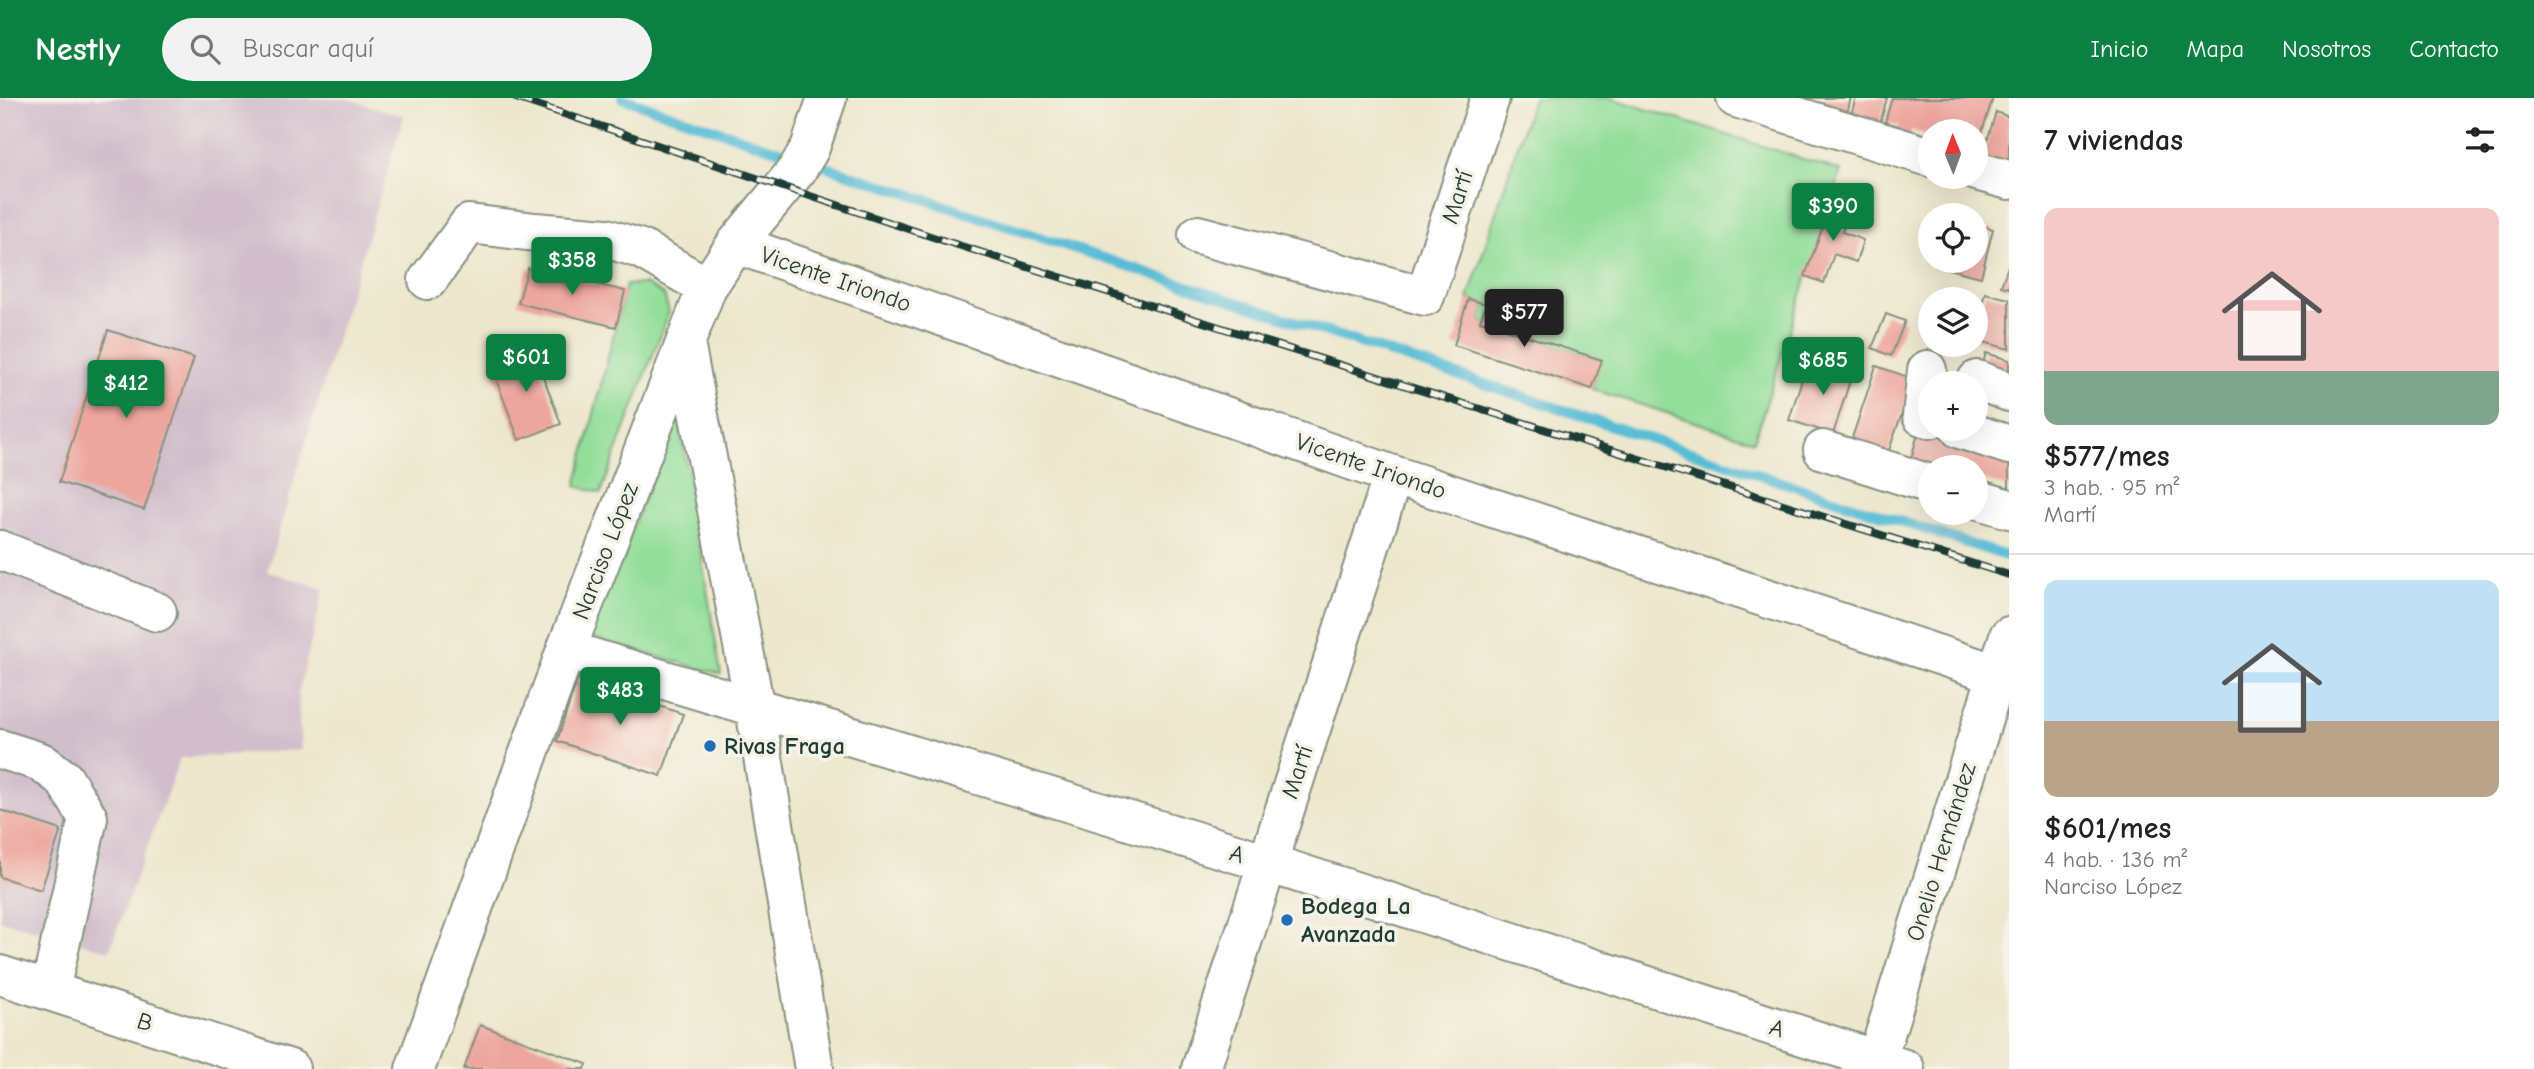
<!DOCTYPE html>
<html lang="es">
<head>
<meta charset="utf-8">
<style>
	:root { --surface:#fff; --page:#f2f2f2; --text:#222; --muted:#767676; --line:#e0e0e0; --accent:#0b8043 }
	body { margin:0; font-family:"Comic Neue",sans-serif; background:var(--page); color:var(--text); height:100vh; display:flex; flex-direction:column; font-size:26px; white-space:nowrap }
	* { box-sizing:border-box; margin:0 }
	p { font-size:23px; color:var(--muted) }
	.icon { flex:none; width:38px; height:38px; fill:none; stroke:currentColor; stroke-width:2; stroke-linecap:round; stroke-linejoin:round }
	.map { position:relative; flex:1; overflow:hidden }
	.side { display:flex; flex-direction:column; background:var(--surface); width:525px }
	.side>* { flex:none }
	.needle { width:46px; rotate:359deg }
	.tools { position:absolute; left:1918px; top:21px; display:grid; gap:14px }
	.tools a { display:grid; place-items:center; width:70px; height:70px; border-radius:50%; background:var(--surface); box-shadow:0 7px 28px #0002; font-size:35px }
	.price { position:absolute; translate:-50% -60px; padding:0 16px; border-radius:7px; background:var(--accent); color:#fff; font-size:23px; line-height:46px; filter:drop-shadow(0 2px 4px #0008) }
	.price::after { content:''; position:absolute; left:50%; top:42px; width:21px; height:16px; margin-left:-10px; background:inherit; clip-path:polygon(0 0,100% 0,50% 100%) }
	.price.selected { background:#222; color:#fff }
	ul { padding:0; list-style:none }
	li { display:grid; align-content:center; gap:14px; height:371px; padding:0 35px }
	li+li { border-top:2px solid var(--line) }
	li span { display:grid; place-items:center; height:217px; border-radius:14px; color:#555 }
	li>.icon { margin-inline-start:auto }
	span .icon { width:126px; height:126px; fill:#fffc; stroke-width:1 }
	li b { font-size:30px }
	h2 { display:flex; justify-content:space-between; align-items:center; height:84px; padding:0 35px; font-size:30px }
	header { display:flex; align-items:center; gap:42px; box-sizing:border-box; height:98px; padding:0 35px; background:var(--accent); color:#fff }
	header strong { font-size:33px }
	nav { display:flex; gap:38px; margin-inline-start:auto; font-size:24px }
	.search { width:490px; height:63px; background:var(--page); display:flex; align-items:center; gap:18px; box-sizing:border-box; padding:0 24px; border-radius:38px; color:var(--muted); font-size:26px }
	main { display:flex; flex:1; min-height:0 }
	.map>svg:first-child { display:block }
	.industrial { fill:#d1bdcb }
	.green { fill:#93de9a; stroke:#598e67; stroke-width:2 }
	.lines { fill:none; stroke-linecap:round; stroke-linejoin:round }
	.stream { stroke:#58bcd6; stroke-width:10 }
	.building { fill:#eda69e }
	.minor-casing { stroke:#869280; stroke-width:42 }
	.minor { stroke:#fff; stroke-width:38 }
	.rail-casing { stroke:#1f3d34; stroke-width:8 }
	.rail { stroke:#f7f3e8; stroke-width:5; stroke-dasharray:16; stroke-linecap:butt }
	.poi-dot { fill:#1f6fb2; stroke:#f7f3e8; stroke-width:2.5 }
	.labels { text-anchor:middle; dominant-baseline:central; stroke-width:7; stroke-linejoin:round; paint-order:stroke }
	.street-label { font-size:24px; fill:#1f3d34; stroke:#f7f3e8 }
	.poi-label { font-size:24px; font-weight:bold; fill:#1f3d34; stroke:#f7f3e8; text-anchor:start }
</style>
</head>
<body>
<header>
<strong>Nestly</strong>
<div class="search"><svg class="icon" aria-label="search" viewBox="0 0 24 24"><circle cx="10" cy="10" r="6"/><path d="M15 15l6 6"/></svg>Buscar aquí</div>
<nav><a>Inicio</a><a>Mapa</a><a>Nosotros</a><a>Contacto</a></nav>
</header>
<main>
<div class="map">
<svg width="2009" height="971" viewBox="0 0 2009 971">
	<rect width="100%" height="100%" fill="#f7f3e8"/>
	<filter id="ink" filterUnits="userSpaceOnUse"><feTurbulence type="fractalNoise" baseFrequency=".0143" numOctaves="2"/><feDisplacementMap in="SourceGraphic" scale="14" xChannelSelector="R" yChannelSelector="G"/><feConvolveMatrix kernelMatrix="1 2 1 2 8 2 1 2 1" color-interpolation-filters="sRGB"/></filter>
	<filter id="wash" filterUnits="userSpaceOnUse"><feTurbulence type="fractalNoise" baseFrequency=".00686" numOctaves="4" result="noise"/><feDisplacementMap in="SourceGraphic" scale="28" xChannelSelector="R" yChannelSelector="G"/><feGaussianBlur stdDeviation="1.57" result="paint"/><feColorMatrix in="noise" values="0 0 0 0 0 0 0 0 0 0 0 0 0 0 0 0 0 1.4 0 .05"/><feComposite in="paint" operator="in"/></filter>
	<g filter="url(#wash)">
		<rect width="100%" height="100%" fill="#ede7cd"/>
		<!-- industrial -->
		<path class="industrial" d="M0,0H344L404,18L267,473L324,491L298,596L301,652L180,660L109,853L0,822Z"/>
		<!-- green -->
		<path class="green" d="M1533,0H1611L1841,73L1754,343L1592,291L1601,262L1480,223L1486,206L1468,201Z
			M645,186L664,197L669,214L601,395L576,388L626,187Z
			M678,317L721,576L588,539Z"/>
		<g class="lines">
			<!-- stream -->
			<path class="stream" d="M622,0L794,58
				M812,64L2009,459"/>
		</g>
		<g id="blocks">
			<!-- building -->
			<path class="building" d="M1785,0H1851L1846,19Z
				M1856,0H1887L1880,25L1851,16Z
				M1892,0H1993L1976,52V33H1930V38L1911,32L1909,39L1896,35L1899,28L1885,24Z
				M1996,14L2009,19V67L1982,59Z
				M1833,101L1851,108L1842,134L1863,142L1856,164L1834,156L1824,185L1805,178Z
				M1976,126L1993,131L1981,179L1936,168L1937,163H1976Z
				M2009,166V190L2001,188Z
				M528,170L625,193L616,229L518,205Z
				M1985,195L2009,201V251L1976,242V229Z
				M1468,201L1486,206L1480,223L1602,262L1592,291L1454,247Z
				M1886,216L1905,223L1891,258L1872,250Z
				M108,232L194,260L144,412L59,384Z
				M532,249L561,326L519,342L490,265Z
				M1986,255L2009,262V285L1980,276Z
				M1830,259L1855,267L1833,336L1789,322L1803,278L1821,284Z
				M1876,268L1914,281L1888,355L1851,343Z
				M1920,328L2009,354V390L1976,380V369H1938L1911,361Z
				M578,580L683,616L661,678L557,643Z
				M0,712L61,732L41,792L0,779Z
				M480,927L587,966L585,971H464Z"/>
		</g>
	</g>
	<g filter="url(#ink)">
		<use href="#blocks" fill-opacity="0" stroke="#869280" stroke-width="2"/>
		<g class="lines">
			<!-- minor casing -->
			<g class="minor-casing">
				<path id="minor" d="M1736,0L1930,59
					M1976,73L2009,82
					M1198,137L1425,198L1490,0
					M736,146L1393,377L2009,580
					M428,182L469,126L535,134L606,140L641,151L707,189
					M685,245L755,610L814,971
					M1927,272L1922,318L1930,321
					M1977,282L2009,294
					M1960,331L2009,347
					M1823,352L1930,386
					M1976,401L2009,411
					M0,452L157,514
					M566,552L1268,765L1905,971
					M0,651L41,664L64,681L88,720L50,893
					M0,877L290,971
					M415,971L566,552L707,189L736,146L797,72L810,50L827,0
					M1201,971L1393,377
					M1874,971L2009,538"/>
			</g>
			<!-- minor -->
			<use href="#minor" class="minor"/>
			<!-- rail casing -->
			<g class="rail-casing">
				<path id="rail" d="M516,0L945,143L2009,477"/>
			</g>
			<!-- rail -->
			<use href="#rail" class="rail"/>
		</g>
	</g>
	<!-- markers -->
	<g class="poi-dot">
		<circle cx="710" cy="648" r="7"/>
		<circle cx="1287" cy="822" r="7"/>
	</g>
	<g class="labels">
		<!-- street labels -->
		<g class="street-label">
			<text transform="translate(1457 99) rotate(-72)">Martí</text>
			<text transform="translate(836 181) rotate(19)">Vicente Iriondo</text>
			<text transform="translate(1371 368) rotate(19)">Vicente Iriondo</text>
			<text transform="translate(605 453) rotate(-69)">Narciso López</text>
			<text transform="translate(1297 674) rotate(-72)">Martí</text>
			<text transform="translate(1941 754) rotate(-73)">Onelio Hernández</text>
			<text transform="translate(1237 756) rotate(17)">A</text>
			<text transform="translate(145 924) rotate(18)">B</text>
			<text transform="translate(1777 930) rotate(18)">A</text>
		</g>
		<!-- poi labels -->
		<g class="poi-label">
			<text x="724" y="648">Rivas Fraga</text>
			<text x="1301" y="808">Bodega La<tspan x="1301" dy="28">Avanzada</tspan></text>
		</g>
	</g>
</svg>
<div class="tools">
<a><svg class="needle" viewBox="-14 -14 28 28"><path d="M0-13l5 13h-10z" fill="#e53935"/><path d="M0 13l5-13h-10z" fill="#767676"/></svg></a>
<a><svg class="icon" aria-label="locate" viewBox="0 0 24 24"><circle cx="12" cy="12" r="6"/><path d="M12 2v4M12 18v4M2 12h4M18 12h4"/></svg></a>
<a><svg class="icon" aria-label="layers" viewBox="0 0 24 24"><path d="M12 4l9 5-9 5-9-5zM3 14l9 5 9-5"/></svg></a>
<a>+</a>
<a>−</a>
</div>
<b class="price" style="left:1833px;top:145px">$390</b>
<b class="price" style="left:572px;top:199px">$358</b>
<b class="price selected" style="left:1524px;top:251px">$577</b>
<b class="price" style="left:526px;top:296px">$601</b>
<b class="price" style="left:1823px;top:299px">$685</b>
<b class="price" style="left:126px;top:322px">$412</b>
<b class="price" style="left:620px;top:629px">$483</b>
</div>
<section class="side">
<h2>7 viviendas<svg class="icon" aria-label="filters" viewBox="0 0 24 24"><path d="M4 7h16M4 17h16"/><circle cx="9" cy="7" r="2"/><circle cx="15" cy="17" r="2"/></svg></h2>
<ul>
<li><span style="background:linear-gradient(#f6c9c9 75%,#7fa58c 0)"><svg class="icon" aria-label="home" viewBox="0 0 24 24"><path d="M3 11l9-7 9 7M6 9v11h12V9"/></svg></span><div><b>$577/mes</b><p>3 hab. · 95 m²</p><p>Martí</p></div></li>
<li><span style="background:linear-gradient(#bfe0f5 65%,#b9a48a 0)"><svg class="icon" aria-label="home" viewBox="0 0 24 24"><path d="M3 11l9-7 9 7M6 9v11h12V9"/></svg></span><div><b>$601/mes</b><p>4 hab. · 136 m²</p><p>Narciso López</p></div></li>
</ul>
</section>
</main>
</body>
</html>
